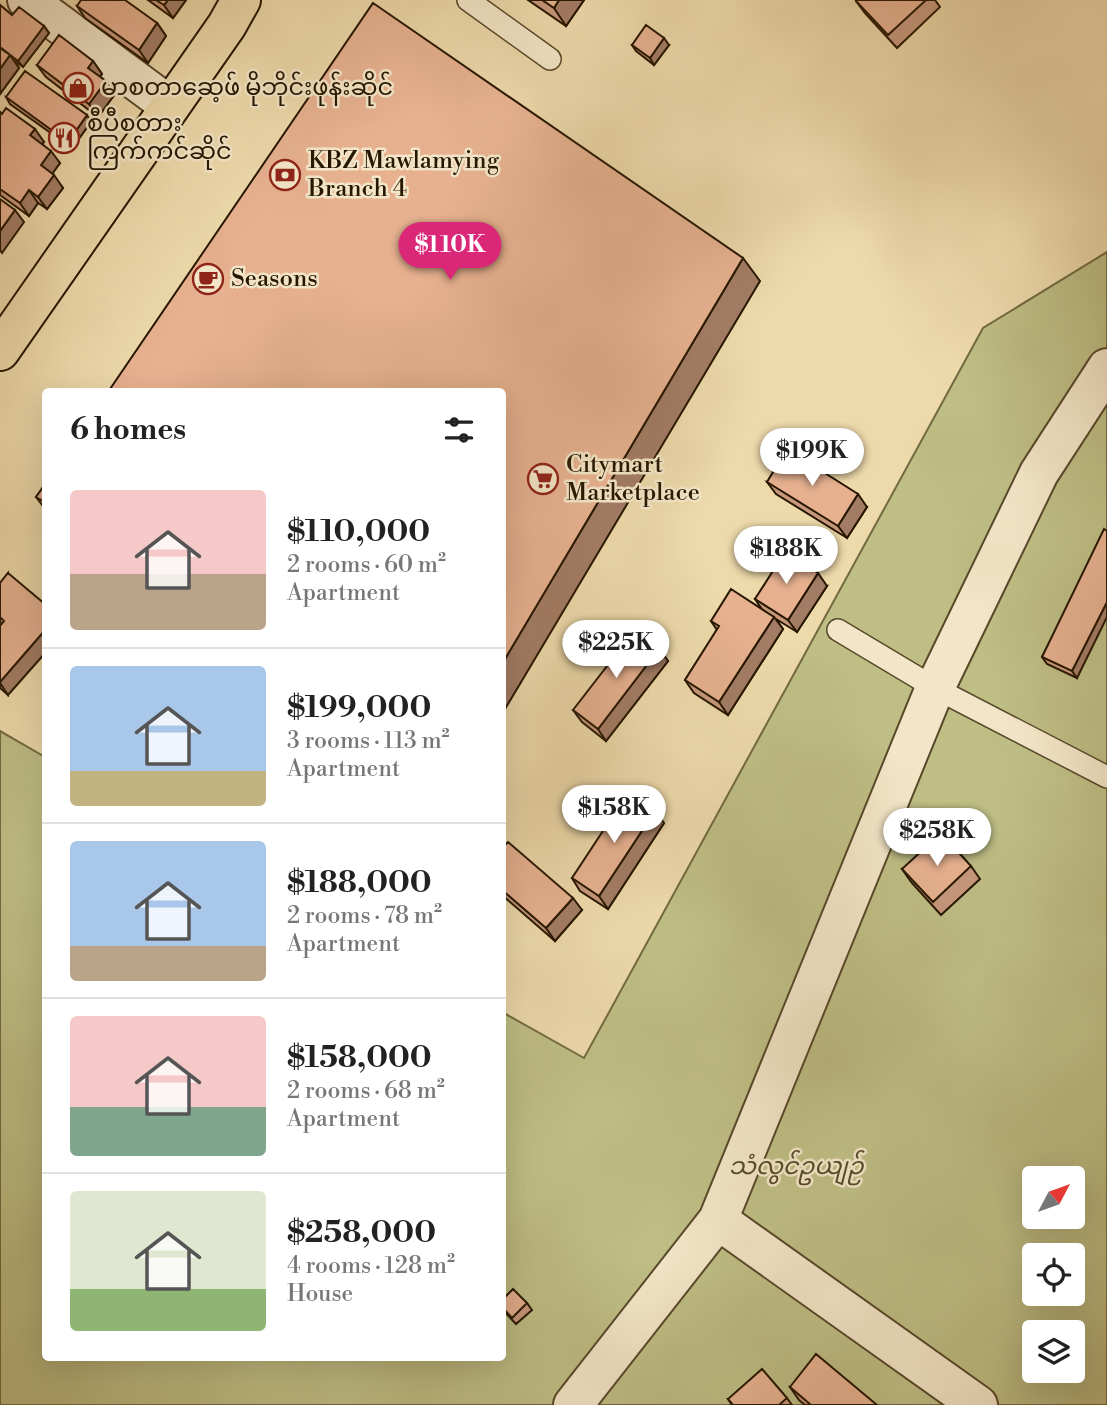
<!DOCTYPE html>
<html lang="en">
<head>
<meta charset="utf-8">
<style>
	:root { --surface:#fff; --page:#f6f6f6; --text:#222; --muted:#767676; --line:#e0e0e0; --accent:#db2777 }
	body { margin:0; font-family:"Libre Bodoni","Noto Sans Myanmar",serif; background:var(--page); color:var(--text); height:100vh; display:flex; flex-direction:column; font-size:26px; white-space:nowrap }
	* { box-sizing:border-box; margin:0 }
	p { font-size:23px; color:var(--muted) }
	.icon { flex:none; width:38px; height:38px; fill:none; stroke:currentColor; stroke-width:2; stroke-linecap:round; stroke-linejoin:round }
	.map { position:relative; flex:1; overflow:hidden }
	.side { position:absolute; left:42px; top:388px; width:464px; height:973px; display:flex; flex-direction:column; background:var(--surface); border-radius:7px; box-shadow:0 7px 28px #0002 }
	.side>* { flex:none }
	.needle { width:46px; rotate:49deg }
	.buttons { position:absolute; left:1022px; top:1166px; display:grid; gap:14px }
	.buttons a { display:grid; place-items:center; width:63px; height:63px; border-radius:7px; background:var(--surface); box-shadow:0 7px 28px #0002; font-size:35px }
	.price { position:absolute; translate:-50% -60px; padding:0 16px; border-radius:24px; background:#fff; color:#222; font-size:23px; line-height:46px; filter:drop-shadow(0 2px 4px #0008) }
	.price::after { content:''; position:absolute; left:50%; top:42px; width:21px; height:16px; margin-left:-10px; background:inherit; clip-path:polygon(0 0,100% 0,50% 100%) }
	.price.on { background:var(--accent); color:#fff }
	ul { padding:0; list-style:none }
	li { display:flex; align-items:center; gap:21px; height:175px; padding:0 28px }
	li+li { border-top:2px solid var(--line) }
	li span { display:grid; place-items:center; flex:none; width:196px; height:140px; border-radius:7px; color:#555 }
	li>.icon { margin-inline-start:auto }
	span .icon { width:84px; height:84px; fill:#fffc; stroke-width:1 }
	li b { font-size:30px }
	h2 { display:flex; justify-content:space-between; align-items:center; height:84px; padding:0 28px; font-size:30px }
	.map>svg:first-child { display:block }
	.green { fill:#bebe85; stroke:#726a42; stroke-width:2; fill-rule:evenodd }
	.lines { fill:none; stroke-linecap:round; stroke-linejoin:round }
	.lane-casing { stroke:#58482a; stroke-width:24 }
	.street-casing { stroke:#58482a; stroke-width:42 }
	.primary-casing { stroke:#271700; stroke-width:42 }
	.lane { stroke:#f3e6c8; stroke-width:21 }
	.street { stroke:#f3e6c8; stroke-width:38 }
	.primary { stroke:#edd9aa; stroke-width:38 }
	.wall { fill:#c7987c; stroke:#271700; stroke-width:2 }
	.shaded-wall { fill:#a27c65; stroke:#271700; stroke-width:2 }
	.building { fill:#e7b190; stroke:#271700; stroke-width:2 }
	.labels { text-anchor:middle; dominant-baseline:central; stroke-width:5; stroke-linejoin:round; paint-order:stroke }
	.poi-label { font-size:24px; fill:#271700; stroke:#f3e6c8; text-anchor:start }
	.park-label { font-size:24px; font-style:italic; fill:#544928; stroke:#f3e6c8 }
</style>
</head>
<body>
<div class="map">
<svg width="1107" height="1405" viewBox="0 0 1107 1405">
	<rect width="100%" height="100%" fill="#edd9aa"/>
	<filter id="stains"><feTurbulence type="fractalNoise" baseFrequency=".00286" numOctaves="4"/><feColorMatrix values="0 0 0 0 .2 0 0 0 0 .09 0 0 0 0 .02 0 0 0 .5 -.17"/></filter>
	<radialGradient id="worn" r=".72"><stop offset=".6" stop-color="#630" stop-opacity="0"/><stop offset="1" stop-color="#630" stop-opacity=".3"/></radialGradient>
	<!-- green -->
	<path class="green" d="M1107,252V1405H0V731L45,757L46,1358H502V1012L584,1058L983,328ZM1034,1178H1073V1216H1034ZM1034,1255H1073V1293H1034ZM1034,1332H1073V1370H1034Z"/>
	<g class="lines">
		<!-- lane casing -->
		<g class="lane-casing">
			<path id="lane" d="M468,0L550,59
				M838,630L935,688L1107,777"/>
		</g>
		<!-- street casing -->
		<g class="street-casing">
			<path id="street" d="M27,0L170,106
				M718,1220L978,1405
				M573,1405L718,1220L935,688L1039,473L1107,368"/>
		</g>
		<!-- primary casing -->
		<g class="primary-casing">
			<path id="primary" d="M0,351L227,25L241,0"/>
		</g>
		<!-- lane -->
		<use href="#lane" class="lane"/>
		<!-- street -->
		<use href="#street" class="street"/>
		<!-- primary -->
		<use href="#primary" class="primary"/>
	</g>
	<!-- wall -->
	<path class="wall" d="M148,0H186L173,18Z
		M528,0H584L566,26Z
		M857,0H935L940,7L897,48L865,13L856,1Z
		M0,5L12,15L44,26L49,33L23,67L13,60L19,68L0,94Z
		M77,6L157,23L166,36L148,63L85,18Z
		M632,45H669L654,65L636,51Z
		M93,61L102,74L100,77L106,81L115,94L98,117L46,77L37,65Z
		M6,97L91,122L72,148L10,104Z
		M0,112L44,142L42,144L60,163L52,174L63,188L47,209L38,203L29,216L0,195Z
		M767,482L867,507L847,538L776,494Z
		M46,483V510L36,497Z
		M1107,531L1077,678L1047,664L1042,657Z
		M8,573V695L0,688V626L2,624L0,622V583Z
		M827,586L797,632L776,619L783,629L728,715L694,693L685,680L717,630L711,621L761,608L755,599Z
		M659,649L668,661L606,741L582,722L573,710Z
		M664,823L608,909L580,891L572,878Z
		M502,848L582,910L555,941L502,895Z
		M971,866L980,879L941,915L911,882L902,869Z
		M502,1300L527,1303L532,1310L516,1324L502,1309Z
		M790,1387L877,1405H805L799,1400Z
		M787,1398L792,1405H732L728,1399Z"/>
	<!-- shaded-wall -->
	<path class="shaded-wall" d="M168,0H186L173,18L164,5Z
		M559,0H584L566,26L554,8Z
		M157,23L166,36L148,63L139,50Z
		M44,26L49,33L23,67L18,61Z
		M664,38L669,45L654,65L650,58Z
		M10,55L19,68L0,94V69Z
		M93,61L102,74L97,80L88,68Z
		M106,81L115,94L98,117L89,104Z
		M87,115L91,122L72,148L68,142Z
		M35,129L44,142L39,148L30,135Z
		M51,151L60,163L49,178L41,165Z
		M54,175L63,188L47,209L38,197Z
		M29,190L38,203L29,216L20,203Z
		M15,210L24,222L2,253L0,250V231Z
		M743,258L760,281L502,714V664Z
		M858,494L867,507L847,538L838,526Z
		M818,573L827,586L797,632L788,620Z
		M1107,602V617L1077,678L1072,671Z
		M774,617L783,629L728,715L719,702Z
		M46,629V652L8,695L0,683V682Z
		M659,649L668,661L606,741L598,729Z
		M655,811L664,823L608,909L599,896Z
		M573,898L582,910L555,941L546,928Z"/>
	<!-- building -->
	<path class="building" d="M81,0H125L157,23L139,50L77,6Z
		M156,0H168L164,5Z
		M542,0H559L554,8Z
		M857,0H926L888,35L856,1Z
		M373,3L743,258L502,664V392H108Z
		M0,5L12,15L19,7L44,26L18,61L0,47Z
		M646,25L664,38L650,58L632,45Z
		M59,35L93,61L88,68L106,81L89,104L37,65Z
		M0,48L10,55L0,69Z
		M25,71L87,115L68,142L6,97Z
		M6,108L35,129L30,135L51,151L41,165L54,175L38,197L29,190L20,203L0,189V112L2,114Z
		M0,199L15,210L0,231Z
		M787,449L858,494L838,526L767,482Z
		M46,483V503L36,497Z
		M1104,529L1107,531V602L1072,671L1042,657Z
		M785,552L818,573L788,620L755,599Z
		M8,573L46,605V629L0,682V626L4,621L0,617V583Z
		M731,589L774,617L719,702L685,680L719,626L711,621Z
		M635,630L659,649L598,729L573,710Z
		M628,793L655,811L599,896L572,878Z
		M941,833L971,866L933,902L902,869Z
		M508,842L573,898L546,928L502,890V848Z
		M513,1289L527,1303L512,1318L502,1307V1300Z
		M816,1354L877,1405H811L790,1387Z
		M762,1369L787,1398L779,1405H733L728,1399Z"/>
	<!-- icons -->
	<defs>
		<g id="shop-ring" transform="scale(1.575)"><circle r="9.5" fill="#f3e6c8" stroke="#8f2418" stroke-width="1.5"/><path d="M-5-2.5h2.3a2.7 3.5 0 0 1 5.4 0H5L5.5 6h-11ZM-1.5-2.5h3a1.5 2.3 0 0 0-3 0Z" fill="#8f2418"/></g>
		<g id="restaurant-ring" transform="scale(1.575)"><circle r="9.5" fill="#f3e6c8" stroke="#8f2418" stroke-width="1.5"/><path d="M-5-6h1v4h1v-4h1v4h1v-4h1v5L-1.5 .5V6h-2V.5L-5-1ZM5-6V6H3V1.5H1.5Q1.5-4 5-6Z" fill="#8f2418"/></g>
		<g id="bank-ring" transform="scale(1.575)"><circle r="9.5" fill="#f3e6c8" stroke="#8f2418" stroke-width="1.5"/><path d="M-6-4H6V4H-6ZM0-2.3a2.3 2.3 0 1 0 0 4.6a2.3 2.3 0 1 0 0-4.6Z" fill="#8f2418"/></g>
		<g id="cafe-ring" transform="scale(1.575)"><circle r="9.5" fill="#f3e6c8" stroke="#8f2418" stroke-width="1.5"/><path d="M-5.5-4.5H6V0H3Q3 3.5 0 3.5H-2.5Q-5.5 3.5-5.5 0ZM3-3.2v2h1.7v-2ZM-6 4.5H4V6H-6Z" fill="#8f2418"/></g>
		<g id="supermarket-ring" transform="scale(1.575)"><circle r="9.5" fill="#f3e6c8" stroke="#8f2418" stroke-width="1.5"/><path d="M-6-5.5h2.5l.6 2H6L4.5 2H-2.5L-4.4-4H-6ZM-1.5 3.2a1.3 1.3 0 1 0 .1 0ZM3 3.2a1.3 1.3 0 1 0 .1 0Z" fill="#8f2418"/></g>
	</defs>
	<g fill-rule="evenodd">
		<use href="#shop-ring" x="78" y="88"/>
		<use href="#restaurant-ring" x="64" y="138"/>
		<use href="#bank-ring" x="285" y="175"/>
		<use href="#cafe-ring" x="208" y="279"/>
		<use href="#supermarket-ring" x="543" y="479"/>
	</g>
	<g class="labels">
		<!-- poi labels -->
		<g class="poi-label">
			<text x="101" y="88">မာစတာဆေ့ဖ် မိုဘိုင်းဖုန်းဆိုင်</text>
			<text x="87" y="124">စီပီစတား<tspan x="87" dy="28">ကြက်ကင်ဆိုင်</tspan></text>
			<text x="308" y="161">KBZ Mawlamying<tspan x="308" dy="28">Branch 4</tspan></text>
			<text x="231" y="279">Seasons</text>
			<text x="566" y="465">Citymart<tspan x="566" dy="28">Marketplace</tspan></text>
		</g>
		<!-- park labels -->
		<g class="park-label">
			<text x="796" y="1167">သံလွင်ဥယျဉ်</text>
		</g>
	</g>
	<rect width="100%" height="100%" filter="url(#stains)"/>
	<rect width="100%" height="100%" fill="url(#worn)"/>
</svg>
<div class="buttons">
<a><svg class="needle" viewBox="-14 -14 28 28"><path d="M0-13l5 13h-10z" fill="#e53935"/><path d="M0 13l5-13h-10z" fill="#767676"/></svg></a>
<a><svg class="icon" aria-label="locate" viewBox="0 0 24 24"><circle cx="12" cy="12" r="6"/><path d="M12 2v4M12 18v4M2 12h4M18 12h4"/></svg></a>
<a><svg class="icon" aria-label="layers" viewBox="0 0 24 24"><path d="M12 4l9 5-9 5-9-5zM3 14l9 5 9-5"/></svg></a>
</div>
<b class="price on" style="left:450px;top:282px">$110K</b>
<b class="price" style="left:812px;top:488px">$199K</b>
<b class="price" style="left:786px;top:586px">$188K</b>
<b class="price" style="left:616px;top:680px">$225K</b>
<b class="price" style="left:614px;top:845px">$158K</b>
<b class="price" style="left:937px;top:868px">$258K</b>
<section class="side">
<h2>6 homes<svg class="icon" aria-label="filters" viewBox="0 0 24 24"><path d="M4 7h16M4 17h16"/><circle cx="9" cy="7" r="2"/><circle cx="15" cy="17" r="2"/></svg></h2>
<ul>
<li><span style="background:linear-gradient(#f6c9c9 60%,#b9a48a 0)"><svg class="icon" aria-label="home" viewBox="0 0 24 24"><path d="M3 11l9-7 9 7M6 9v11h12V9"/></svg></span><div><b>$110,000</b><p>2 rooms · 60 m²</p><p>Apartment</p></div></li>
<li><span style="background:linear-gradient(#a9c7e8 75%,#c2b280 0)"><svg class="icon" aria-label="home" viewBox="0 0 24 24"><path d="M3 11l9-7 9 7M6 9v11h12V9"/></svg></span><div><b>$199,000</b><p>3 rooms · 113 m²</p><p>Apartment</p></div></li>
<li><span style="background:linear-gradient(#a9c7e8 75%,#b9a48a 0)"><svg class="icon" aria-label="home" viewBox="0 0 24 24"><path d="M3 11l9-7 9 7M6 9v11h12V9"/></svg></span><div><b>$188,000</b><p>2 rooms · 78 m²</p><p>Apartment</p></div></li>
<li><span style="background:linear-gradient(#f6c9c9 65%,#7fa58c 0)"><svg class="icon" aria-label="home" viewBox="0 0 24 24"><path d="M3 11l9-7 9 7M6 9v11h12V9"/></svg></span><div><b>$158,000</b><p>2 rooms · 68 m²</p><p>Apartment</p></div></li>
<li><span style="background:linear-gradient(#dfe7d0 70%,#8fb573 0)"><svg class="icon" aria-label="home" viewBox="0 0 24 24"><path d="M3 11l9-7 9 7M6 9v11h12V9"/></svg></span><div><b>$258,000</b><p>4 rooms · 128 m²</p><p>House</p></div></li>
</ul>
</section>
</div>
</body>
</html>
